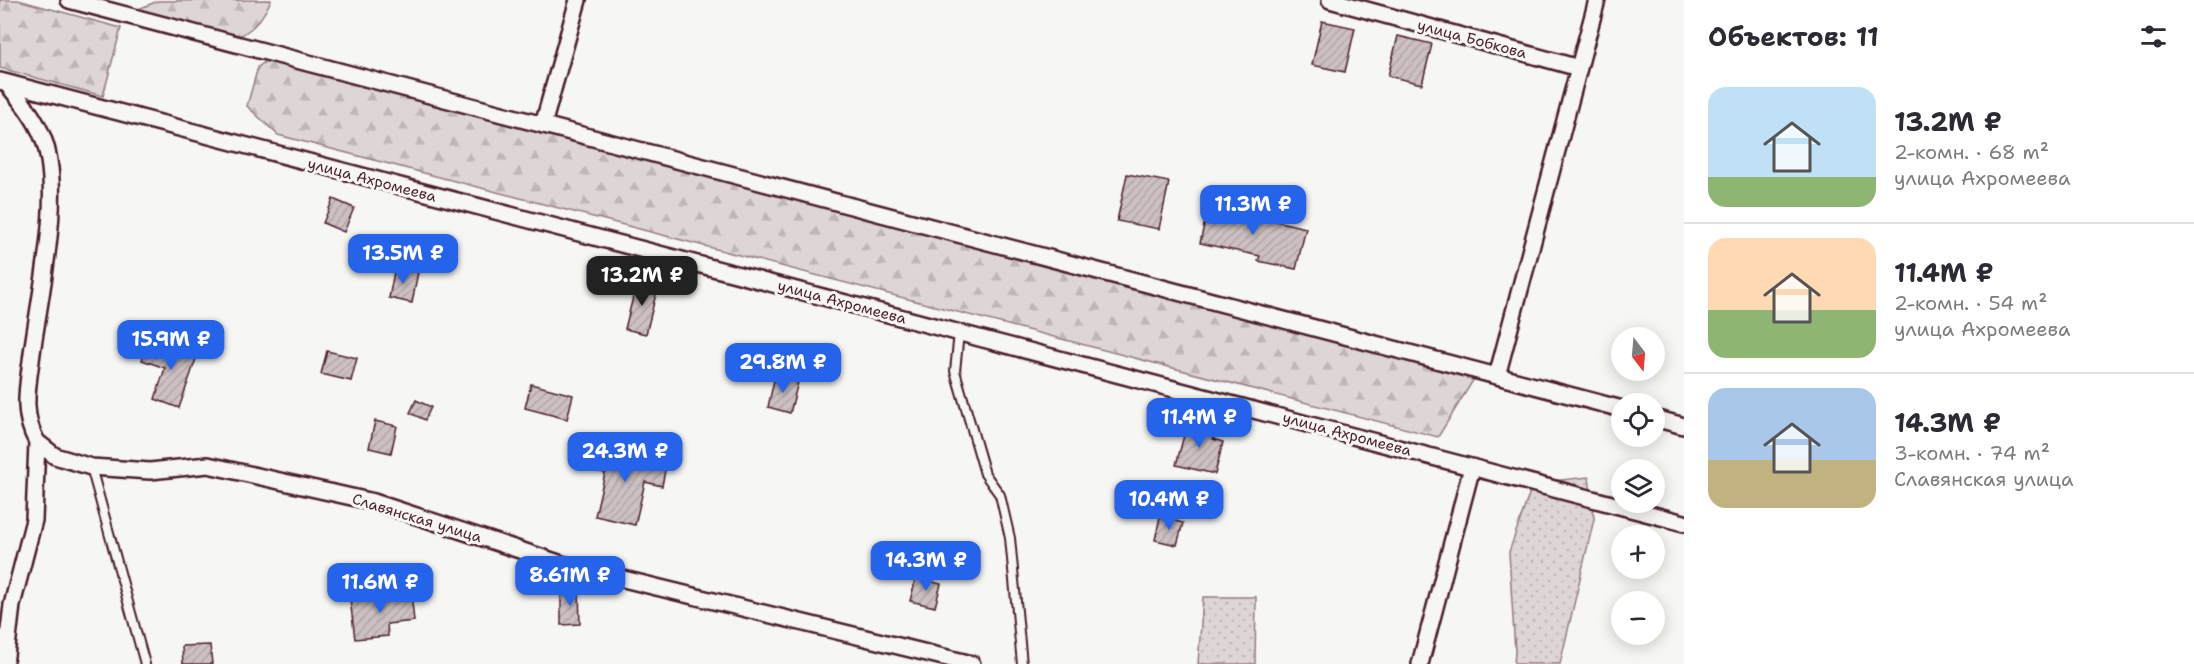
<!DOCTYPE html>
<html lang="ru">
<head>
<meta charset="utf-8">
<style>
	:root { --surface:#fff; --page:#f2f2f3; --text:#2b2b33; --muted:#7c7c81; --line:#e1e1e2; --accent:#2563eb }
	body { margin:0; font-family:"Shantell Sans",sans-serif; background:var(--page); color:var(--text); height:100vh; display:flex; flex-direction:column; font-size:22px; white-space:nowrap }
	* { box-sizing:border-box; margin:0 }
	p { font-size:20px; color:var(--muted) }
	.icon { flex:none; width:33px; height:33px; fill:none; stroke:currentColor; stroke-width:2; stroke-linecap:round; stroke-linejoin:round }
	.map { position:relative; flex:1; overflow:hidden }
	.drawer { display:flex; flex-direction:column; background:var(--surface); width:510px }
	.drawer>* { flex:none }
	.needle { width:39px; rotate:164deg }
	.tools { position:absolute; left:1611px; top:327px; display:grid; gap:12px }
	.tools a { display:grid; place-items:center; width:54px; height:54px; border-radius:50%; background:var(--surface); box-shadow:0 3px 15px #0003; font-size:30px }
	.price { position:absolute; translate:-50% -51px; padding:0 14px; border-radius:12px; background:var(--accent); color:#fff; font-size:20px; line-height:39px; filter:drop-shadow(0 2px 3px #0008) }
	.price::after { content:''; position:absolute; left:50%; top:36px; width:18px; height:14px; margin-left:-9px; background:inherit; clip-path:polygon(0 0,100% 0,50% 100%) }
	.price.active { background:#222; color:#fff }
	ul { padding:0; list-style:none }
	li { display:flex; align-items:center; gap:18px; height:150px; padding:0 24px }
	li+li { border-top:2px solid var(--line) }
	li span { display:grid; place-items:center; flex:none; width:168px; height:120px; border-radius:18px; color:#555 }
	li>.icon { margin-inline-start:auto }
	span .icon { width:72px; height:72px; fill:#fffc; stroke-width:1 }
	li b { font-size:26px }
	h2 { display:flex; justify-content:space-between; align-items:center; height:72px; padding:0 24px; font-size:26px }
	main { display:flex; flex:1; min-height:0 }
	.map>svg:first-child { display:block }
	.grass { fill:url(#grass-dots); stroke:#947a80; stroke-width:1.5 }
	.forest { fill:url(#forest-firs); stroke:#947a80; stroke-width:1.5 }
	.building { fill:url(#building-hatch); stroke:#4a1f2b; stroke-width:1.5 }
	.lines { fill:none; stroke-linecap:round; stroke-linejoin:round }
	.service-casing { stroke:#4a1f2b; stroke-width:12 }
	.minor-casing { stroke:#4a1f2b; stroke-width:20 }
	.service { stroke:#f6f6f2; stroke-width:8 }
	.minor { stroke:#f6f6f2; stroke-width:15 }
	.labels { text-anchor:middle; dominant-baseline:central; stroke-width:6; stroke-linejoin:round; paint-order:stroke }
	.street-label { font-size:15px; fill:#4a1f2b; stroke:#f6f6f2 }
</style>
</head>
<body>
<main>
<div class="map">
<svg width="1684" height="664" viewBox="0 0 1684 664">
	<defs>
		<pattern id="grass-dots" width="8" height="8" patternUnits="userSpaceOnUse" patternTransform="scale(1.5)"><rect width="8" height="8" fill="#ddd6d5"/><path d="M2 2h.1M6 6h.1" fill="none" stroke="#bfb7b7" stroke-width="1.8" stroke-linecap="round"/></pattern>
		<pattern id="forest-firs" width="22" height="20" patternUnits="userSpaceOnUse" patternTransform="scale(1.5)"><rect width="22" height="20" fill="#ddd6d5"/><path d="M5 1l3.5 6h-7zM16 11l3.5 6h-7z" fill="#bfb7b7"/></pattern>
		<pattern id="building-hatch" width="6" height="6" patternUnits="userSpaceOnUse" patternTransform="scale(1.5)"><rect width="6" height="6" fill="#ccc1c0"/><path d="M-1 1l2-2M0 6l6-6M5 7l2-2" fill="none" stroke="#b1a5a5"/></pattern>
	</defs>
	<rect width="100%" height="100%" fill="#f6f6f2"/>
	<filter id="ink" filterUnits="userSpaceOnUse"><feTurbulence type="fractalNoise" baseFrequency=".0167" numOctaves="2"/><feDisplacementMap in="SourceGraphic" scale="12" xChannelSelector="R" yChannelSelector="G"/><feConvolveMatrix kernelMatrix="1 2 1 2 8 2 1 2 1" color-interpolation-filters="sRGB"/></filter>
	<g filter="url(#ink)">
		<!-- grass -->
		<path class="grass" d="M1589,477L1594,519L1560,664H1514L1515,652L1509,552L1533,483Z
			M1203,597H1256L1255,664H1198Z"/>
		<!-- forest -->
		<path class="forest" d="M0,0H18L121,28L103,96L0,68Z
			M271,0C264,17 253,30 236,38L133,11L158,1Z
			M280,51L1477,374L1438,437L278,135L247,106L258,67Z"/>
		<!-- building -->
		<path class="building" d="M1322,21L1355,28L1345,72L1312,65Z
			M1398,36L1432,44L1422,84L1388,76Z
			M1127,174L1169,182L1159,229L1117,221Z
			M333,199L354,208L344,232L323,223Z
			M1209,203L1247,211L1246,214L1306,228L1296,269L1258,261L1260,256L1200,243Z
			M395,267L418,272L412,303L389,298Z
			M637,281L658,286L646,334L625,329Z
			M149,340L197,356L179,408L155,399L165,368L142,360Z
			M327,351L357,358L351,381L321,374Z
			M775,376L798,382L790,413L768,407Z
			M531,384L573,395L567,419L525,408Z
			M416,400L431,407L425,420L410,413Z
			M375,421L397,426L391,453L369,448Z
			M1188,421L1204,425L1203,430L1215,433L1213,439L1223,442L1215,474L1176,465Z
			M601,440L616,443L613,460L645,468L649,451L668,455L662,486L645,482L635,525L595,516L605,473L595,471Z
			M1160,517L1183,523L1177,545L1155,540Z
			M916,578L941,584L935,607L910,601Z
			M561,590H579L580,624L561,625Z
			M411,592L414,621L387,624L388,636L355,639L350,599Z
			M210,645L212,664H183L182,646Z"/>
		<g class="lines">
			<!-- service casing -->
			<g class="service-casing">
				<path id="service" d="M959,333L955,371L985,474L1000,495L1010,538L1022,664
					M91,467L145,664"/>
			</g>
			<!-- minor casing -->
			<g class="minor-casing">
				<path id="minor" d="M69,0L1622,409
					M1330,0L1579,68
					M0,81L1684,523
					M543,125L578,0
					M1497,376L1597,0
					M1654,418L1684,426
					M37,442L55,456L91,467L150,471L208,465L374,502L562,564L972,664
					M5,664L12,605L34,520L37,442C22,415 27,390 31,361C38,301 65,193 43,138C35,117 21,101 7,84
					M1420,664L1472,467"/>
			</g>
			<!-- service -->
			<use href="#service" class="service"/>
			<!-- minor -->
			<use href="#minor" class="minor"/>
		</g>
	</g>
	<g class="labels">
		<!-- street labels -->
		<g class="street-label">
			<text transform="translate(1472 39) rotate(15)">улица Бобкова</text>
			<text transform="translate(372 180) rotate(15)">улица Ахромеева</text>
			<text transform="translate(842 302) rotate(15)">улица Ахромеева</text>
			<text transform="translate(1347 434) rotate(15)">улица Ахромеева</text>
			<text transform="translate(417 518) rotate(17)">Славянская улица</text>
		</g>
	</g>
</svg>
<div class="tools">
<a><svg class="needle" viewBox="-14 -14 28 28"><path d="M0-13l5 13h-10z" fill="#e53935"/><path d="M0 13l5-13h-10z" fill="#7c7c81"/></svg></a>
<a><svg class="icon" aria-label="locate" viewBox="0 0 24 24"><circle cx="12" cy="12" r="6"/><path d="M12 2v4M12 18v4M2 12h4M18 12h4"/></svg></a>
<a><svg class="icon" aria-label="layers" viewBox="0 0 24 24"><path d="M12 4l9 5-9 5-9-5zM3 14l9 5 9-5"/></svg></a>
<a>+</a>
<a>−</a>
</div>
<b class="price" style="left:1253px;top:236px">11.3M ₽</b>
<b class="price" style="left:403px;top:285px">13.5M ₽</b>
<b class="price active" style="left:642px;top:307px">13.2M ₽</b>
<b class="price" style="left:171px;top:371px">15.9M ₽</b>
<b class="price" style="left:783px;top:394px">29.8M ₽</b>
<b class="price" style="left:1199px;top:449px">11.4M ₽</b>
<b class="price" style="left:625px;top:483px">24.3M ₽</b>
<b class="price" style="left:1169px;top:531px">10.4M ₽</b>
<b class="price" style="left:926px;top:592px">14.3M ₽</b>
<b class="price" style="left:570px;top:607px">8.61M ₽</b>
<b class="price" style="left:380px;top:614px">11.6M ₽</b>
</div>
<section class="drawer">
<h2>Объектов: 11<svg class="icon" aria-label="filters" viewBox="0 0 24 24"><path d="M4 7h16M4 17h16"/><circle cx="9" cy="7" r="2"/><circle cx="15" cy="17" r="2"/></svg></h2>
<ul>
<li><span style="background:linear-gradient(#bfe0f5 75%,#8fb573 0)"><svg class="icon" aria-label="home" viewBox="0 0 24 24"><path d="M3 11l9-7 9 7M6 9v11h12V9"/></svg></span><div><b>13.2M ₽</b><p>2-комн. · 68 m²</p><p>улица Ахромеева</p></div></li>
<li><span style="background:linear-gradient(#ffd9b3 60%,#8fb573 0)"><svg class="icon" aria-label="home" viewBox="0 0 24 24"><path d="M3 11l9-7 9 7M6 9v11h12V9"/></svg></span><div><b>11.4M ₽</b><p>2-комн. · 54 m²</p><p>улица Ахромеева</p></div></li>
<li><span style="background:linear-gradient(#a9c7e8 60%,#c2b280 0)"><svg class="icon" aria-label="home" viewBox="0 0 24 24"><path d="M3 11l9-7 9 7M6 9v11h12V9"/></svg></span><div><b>14.3M ₽</b><p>3-комн. · 74 m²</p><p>Славянская улица</p></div></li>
</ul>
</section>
</main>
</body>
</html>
